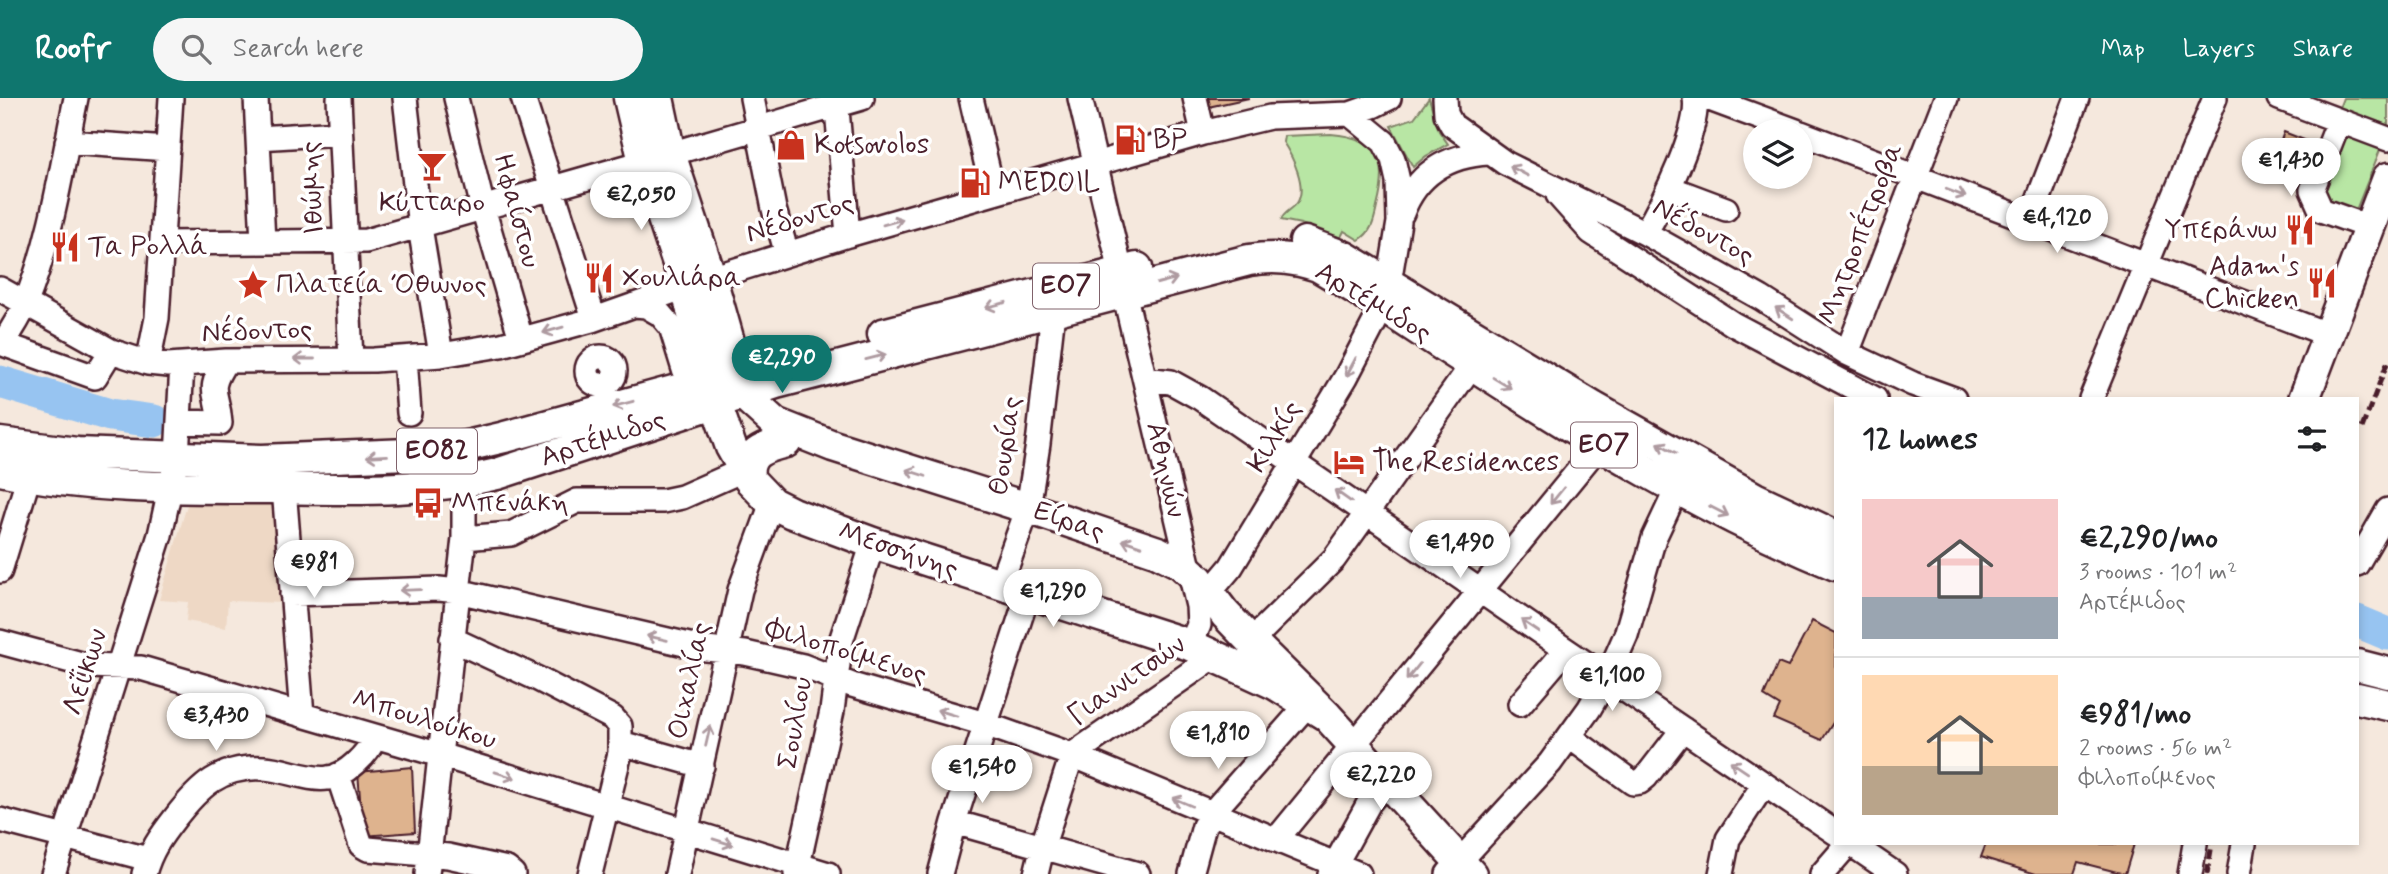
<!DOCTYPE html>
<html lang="en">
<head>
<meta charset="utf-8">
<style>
	:root { --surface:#fff; --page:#f6f6f6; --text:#202124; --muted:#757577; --line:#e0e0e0; --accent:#0f766e }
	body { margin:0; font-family:Mynerve,sans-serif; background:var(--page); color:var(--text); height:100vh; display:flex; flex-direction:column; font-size:26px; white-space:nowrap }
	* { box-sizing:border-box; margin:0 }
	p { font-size:23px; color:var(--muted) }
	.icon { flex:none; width:38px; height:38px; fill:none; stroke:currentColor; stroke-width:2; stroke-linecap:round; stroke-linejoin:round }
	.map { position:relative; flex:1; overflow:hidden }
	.details { position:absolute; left:1834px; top:299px; width:525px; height:448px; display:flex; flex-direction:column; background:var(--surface); border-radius:0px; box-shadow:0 4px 10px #0003 }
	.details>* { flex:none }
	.buttons { position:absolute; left:1743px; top:21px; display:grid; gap:14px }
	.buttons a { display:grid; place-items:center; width:70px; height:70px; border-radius:50%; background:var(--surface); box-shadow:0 4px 10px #0003; font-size:35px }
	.price { position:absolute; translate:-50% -60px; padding:0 16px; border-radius:24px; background:#fff; color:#222; font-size:23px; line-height:46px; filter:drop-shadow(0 2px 4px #0008) }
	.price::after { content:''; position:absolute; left:50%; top:42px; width:21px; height:16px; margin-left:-10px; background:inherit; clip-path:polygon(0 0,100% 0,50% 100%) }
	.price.on { background:var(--accent); color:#fff }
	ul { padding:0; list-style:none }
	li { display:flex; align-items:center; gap:21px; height:175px; padding:0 28px }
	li+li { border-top:2px solid var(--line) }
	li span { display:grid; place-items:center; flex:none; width:196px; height:140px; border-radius:0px; color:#555 }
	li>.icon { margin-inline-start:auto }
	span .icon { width:84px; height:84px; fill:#fffc; stroke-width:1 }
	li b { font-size:30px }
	h2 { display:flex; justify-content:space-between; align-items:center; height:84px; padding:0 28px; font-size:30px }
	header { display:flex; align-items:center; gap:42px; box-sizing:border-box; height:98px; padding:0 35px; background:var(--accent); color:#fff }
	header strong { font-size:33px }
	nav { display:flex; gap:38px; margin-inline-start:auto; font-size:24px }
	.search { width:490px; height:63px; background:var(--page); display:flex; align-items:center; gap:18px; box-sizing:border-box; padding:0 24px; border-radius:38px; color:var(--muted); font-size:26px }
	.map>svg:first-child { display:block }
	.built { fill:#eed8c5 }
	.green { fill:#b8e6a4; stroke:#818268; stroke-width:2 }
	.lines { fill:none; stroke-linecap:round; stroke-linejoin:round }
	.river { stroke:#97c4f1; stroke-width:33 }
	.building { fill:#deb38e; stroke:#4a1f2b; stroke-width:2 }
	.minor-casing { stroke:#4a1f2b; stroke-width:28 }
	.major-casing { stroke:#4a1f2b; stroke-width:35 }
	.minor { stroke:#fff; stroke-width:23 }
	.major { stroke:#fff; stroke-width:30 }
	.rail { stroke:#4a1f2b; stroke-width:5; stroke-dasharray:10 5; stroke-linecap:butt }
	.oneway { stroke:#ae9aa0 }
	.labels { text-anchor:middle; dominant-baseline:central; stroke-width:7; stroke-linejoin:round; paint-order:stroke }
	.shield { fill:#fff; stroke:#80626b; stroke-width:2 }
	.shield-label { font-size:26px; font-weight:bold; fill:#4a1f2b }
	.poi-label { font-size:28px; fill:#4a1f2b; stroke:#fff; text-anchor:start }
	.street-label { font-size:28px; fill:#4a1f2b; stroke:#fff }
</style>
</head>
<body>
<header>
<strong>Roofr</strong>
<div class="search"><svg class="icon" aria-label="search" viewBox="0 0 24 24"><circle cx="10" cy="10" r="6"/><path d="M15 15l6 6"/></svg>Search here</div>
<nav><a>Map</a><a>Layers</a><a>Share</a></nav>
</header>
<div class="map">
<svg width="2388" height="776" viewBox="0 0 2388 776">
	<rect width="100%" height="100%" fill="#f5e8dd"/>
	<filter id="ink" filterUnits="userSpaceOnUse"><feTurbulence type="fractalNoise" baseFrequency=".0143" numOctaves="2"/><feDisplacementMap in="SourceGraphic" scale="14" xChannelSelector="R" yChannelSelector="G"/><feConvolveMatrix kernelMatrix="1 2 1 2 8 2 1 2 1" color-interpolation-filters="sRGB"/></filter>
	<g filter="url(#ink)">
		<!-- built -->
		<path class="built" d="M276,404L285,505L228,503L226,530L186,523L188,504L159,502L187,407Z"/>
		<!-- green -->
		<path class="green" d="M1429,0L1439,33L1448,46L1426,58L1413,69L1391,28L1414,20Z
			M2343,0H2388V32L2356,112L2306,94Z
			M1331,36C1382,40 1389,64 1377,109C1374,123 1372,134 1359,142L1344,133L1340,141L1301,126L1281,122C1284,114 1292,112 1297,105C1308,89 1292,58 1283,44L1284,38Z"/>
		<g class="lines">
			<!-- river -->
			<path class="river" d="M0,284L110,317L154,323
				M2357,523L2388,536"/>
		</g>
		<!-- building -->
		<path class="building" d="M1206,0H1249L1208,9Z
			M2284,34L2317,47L2302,84L2270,72Z
			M1812,523L1836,535V620L1822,642L1774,621L1780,608L1764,598L1778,565L1788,569Z
			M412,669L415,734L363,738L358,674Z
			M1986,746H2134L2125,776L2078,764L2074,776H2036L1981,759Z"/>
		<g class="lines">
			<!-- minor casing -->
			<g class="minor-casing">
				<path id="minor" d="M76,0C62,68 52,139 26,204C21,219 10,233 3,246L95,279L111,253
					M256,0L263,144
					M339,0L351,262
					M405,0L420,129L441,257
					M456,0L483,110L521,241
					M523,0L594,221
					M752,0L774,111L787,156
					M836,0L848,137
					M971,0L993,94
					M1080,0L1121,174
					M1195,0L1203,35
					M1445,0L1446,16L1452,27L1505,65L1645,135L1761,200L1847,255L1913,286L1954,301
					M1707,0L1796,33
					M2279,0L2388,41
					M2339,23L2312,92L2321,112L2369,129
					M1801,35L2329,237
					M258,40L340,35
					M67,44L168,51
					M670,56L862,0
					M1670,90L1726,111
					M1558,97L1591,134L1733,226L1875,301
					M1402,115C1417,75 1448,57 1489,55
					M2030,123L2077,0
					M1645,135C1662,107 1700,31 1695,0
					M162,145L366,143L644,64
					M0,191L111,253L148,265L168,267L226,263L374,262L441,257L501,247L592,222L711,180L848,137L1203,35L1270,19L1350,16L1373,8L1389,0
					M1124,194L1198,508L1199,527L1190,547
					M634,207L646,208L660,216L671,229L689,288L701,297
					M1847,255L1946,0
					M587 273a14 14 0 1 1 28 0a14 14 0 1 1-28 0Z
					M405,260L409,315
					M148,265L157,220L171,0
					M1145,281L1171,284L1200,300L1566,552L1836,735
					M2091,301L2215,0
					M180,324L220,325C218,292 205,295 226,263
					M284,390L302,617
					M464,440L511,436L577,403H663L682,399L743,372
					M2357,466L2388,412
					M0,473L29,378
					M1000,487L1028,410L1038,346L1053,214
					M1209,495L1231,469L1346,279L1383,208L1389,185L1399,124L1398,83L1393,61L1384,44L1350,16
					M292,496L439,491L458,493L706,551L745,555L803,568L852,587L985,626L1072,657L1359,776
					M452,541L538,581L613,620L620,628V655L590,776
					M1251,543L1334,461L1472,267
					M0,544L89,568L141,570L440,657L828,776
					M1520,606L1566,552
					M1570,639L1633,685L1640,684L1646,679L1683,631
					M621,645L702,668
					M338,677L361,747L368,751L448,758L507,771L513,776
					M0,722L148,761
					M954,724L1138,776
					M1276,742L1601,345
					M1851,746L1895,776
					M53,776L160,437L177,359L182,266
					M144,776C150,753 161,738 175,720C199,689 221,667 264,670C285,671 308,683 328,680C346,678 368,656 375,639
					M427,776L464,440V399L453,351
					M677,776L740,492L772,405
					M796,776L832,613L841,543L873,445
					M940,776L954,724L1028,496
					M1036,776L1043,747L1072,657L1215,558
					M1191,776L1204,728L1211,716L1308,606
					M1330,776L1369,705L1387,683
					M1448,776L1550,665L1589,611L1607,580L1626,537L1654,440L1677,391
					M1721,776L1728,741L1764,686
					M1822,776L1848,746
					M2190,776L2195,746
					M2239,776L2244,746"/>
			</g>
			<!-- major casing -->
			<g class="major-casing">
				<path id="major" d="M629,0L644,64L686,189L716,306L731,349L749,381L772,405L792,415L873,445L1190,547L1275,586L1327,618
					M658,0L670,56L711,180L743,293
					M1305,144L1345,159L1593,309L1755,400L1836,438
					M883,236L1137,170
					M744,297L775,325L833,348L1028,410L1158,454L1180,465L1199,482L1225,516L1251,543L1327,618L1471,776
					M2304,301L2388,80
					M0,345L77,355L262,362L408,356L453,351L505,339L805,257
					M0,372C89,391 180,390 270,390C347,391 422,395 497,376L776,285L1249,162C1274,158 1294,160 1318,168C1370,198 1419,233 1470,265C1586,340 1708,415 1836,467
					M749,381C745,355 764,349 786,344
					M2357,567L2388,575
					M2357,600L2388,607"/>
			</g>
			<!-- minor -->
			<use href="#minor" class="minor"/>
			<!-- major -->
			<use href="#major" class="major"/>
			<!-- rail -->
			<path class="rail" d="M2362,330L2388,263
				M2207,776L2212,746"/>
		</g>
		<!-- one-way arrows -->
		<defs><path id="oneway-shaft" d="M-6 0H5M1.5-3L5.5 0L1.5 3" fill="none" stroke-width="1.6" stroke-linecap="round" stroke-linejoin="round" transform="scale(1.75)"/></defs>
		<g class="oneway">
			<use href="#oneway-shaft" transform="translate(1519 73) rotate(-152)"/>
			<use href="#oneway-shaft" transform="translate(1956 95) rotate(21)"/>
			<use href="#oneway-shaft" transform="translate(893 124) rotate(-16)"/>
			<use href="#oneway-shaft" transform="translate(1167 183) rotate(-15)"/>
			<use href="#oneway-shaft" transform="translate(996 207) rotate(165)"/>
			<use href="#oneway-shaft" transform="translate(1784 215) rotate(-147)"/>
			<use href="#oneway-shaft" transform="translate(553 232) rotate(164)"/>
			<use href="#oneway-shaft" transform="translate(876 259) rotate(-14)"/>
			<use href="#oneway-shaft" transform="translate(304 261) rotate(180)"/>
			<use href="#oneway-shaft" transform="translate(1351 269) rotate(118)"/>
			<use href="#oneway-shaft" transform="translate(1502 285) rotate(31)"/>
			<use href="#oneway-shaft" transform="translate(623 306) rotate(165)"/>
			<use href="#oneway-shaft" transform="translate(1667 350) rotate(-151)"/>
			<use href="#oneway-shaft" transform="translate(377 358) rotate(177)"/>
			<use href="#oneway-shaft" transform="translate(916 375) rotate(-162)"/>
			<use href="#oneway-shaft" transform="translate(1343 398) rotate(-145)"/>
			<use href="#oneway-shaft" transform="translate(1557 398) rotate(129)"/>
			<use href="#oneway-shaft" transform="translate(1719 413) rotate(27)"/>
			<use href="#oneway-shaft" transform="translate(1132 445) rotate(-161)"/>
			<use href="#oneway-shaft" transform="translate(410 492) rotate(178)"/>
			<use href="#oneway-shaft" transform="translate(1530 528) rotate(-146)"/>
			<use href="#oneway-shaft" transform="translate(657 540) rotate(-167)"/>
			<use href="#oneway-shaft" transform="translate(1413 574) rotate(129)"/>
			<use href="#oneway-shaft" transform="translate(947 615) rotate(-163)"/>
			<use href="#oneway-shaft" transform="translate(708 638) rotate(-77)"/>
			<use href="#oneway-shaft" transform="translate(1739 669) rotate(-146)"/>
			<use href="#oneway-shaft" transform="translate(505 677) rotate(17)"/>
			<use href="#oneway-shaft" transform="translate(1182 704) rotate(-157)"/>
			<use href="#oneway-shaft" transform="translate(723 744) rotate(17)"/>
		</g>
	</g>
	<!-- icons -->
	<defs>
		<g id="fuel-bare" transform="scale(2.415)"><path d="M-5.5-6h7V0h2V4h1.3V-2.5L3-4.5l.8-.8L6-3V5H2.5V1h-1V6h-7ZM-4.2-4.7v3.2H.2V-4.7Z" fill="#c8321e" stroke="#fff" stroke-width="2.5" paint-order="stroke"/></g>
		<g id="shop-bare" transform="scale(2.415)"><path d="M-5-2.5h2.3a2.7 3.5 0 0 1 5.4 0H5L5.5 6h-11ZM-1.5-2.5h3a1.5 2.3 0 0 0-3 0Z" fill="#c8321e" stroke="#fff" stroke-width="2.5" paint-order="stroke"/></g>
		<g id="bar-bare" transform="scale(2.415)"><path d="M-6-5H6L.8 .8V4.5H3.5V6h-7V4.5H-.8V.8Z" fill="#c8321e" stroke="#fff" stroke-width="2.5" paint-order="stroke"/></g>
		<g id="restaurant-bare" transform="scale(2.415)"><path d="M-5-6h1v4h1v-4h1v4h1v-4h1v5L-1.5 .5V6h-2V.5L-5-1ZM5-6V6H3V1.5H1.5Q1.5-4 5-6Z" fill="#c8321e" stroke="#fff" stroke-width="2.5" paint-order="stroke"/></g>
		<g id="sight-bare" transform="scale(2.415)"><path d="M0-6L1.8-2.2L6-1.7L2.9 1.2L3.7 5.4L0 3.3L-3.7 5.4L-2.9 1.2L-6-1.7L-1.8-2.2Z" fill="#c8321e" stroke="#fff" stroke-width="2.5" paint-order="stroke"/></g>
		<g id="hotel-bare" transform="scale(2.415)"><path d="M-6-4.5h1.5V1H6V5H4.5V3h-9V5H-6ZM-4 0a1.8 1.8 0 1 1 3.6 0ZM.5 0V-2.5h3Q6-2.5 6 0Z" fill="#c8321e" stroke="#fff" stroke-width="2.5" paint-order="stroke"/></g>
		<g id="bus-bare" transform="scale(2.415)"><path d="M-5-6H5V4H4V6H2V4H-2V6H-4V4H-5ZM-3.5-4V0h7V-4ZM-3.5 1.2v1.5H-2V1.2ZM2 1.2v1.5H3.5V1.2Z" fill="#c8321e" stroke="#fff" stroke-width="2.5" paint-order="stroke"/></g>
	</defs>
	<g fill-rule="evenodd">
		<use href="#fuel-bare" x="1130" y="42"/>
		<use href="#shop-bare" x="791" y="47"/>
		<use href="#bar-bare" x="432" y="68"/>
		<use href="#fuel-bare" x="975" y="85"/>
		<use href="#restaurant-bare" x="2300" y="132"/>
		<use href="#restaurant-bare" x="65" y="149"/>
		<use href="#restaurant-bare" x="599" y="180"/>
		<use href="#restaurant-bare" x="2322" y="185"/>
		<use href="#sight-bare" x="253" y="187"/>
		<use href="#hotel-bare" x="1349" y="364"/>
		<use href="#bus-bare" x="428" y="405"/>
	</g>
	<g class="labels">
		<!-- shield labels -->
		<g class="shield">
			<rect x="1033" y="165.5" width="66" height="45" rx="5"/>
			<rect x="1571" y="324.5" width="66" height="45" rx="5"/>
			<rect x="397" y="330.5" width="80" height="45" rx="5"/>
		</g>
		<g class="shield-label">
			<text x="1066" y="188">ΕΟ7</text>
			<text x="1604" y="347">ΕΟ7</text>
			<text x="437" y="353">ΕΟ82</text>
		</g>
		<!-- poi labels -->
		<g class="poi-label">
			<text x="1153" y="42">BP</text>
			<text x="814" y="47">Kotsovolos</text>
			<text x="998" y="85">MEDOIL</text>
			<text x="432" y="105" text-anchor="middle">Κύτταρο</text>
			<text x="2277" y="132" text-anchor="end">Υπεράνω</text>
			<text x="88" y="149">Τα Ρολλά</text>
			<text x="2299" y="169" text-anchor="end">Adam's<tspan x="2299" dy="32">Chicken</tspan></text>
			<text x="622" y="180">Χουλιάρα</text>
			<text x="276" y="187">Πλατεία Όθωνος</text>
			<text x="1372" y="364">The Residences</text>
			<text x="451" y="405">Μπενάκη</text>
		</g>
		<!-- street labels -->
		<g class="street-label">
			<text transform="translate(313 90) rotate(-93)">Ιθώμης</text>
			<text transform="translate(516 113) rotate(75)">Ηφαίστου</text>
			<text transform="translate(800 121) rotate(-17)">Νέδοντος</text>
			<text transform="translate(1703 134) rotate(29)">Νέδοντος</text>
			<text transform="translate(1861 136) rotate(-69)">Μητροπέτροβα</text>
			<text transform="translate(1373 205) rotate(31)">Αρτέμιδος</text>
			<text transform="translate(257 234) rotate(-2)">Νέδοντος</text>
			<text transform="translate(1275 339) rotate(-59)">Κιλκίς</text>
			<text transform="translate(603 341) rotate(-18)">Αρτέμιδος</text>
			<text transform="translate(1006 348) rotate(-82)">Θουρίας</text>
			<text transform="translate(1165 372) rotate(77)">Αθηνών</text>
			<text transform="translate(1069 424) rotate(19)">Είρας</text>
			<text transform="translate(898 453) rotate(19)">Μεσσήνης</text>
			<text transform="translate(846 554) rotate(17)">Φιλοποίμενος</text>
			<text transform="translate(86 574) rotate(-72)">Λεΐκων</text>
			<text transform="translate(690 583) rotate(-78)">Οιχαλίας</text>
			<text transform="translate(1127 583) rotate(-35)">Γιαννιτσών</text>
			<text transform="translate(424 622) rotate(17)">Μπουλούκου</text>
			<text transform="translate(796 625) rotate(-80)">Σουλίου</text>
		</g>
	</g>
</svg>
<div class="buttons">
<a><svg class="icon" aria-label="layers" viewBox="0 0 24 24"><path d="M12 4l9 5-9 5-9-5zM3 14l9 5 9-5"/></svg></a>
</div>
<b class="price" style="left:2291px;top:100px">€1,430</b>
<b class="price" style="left:641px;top:134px">€2,050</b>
<b class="price" style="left:2057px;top:157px">€4,120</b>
<b class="price on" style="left:782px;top:297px">€2,290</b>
<b class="price" style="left:1460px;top:482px">€1,490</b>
<b class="price" style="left:314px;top:502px">€981</b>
<b class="price" style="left:1053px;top:531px">€1,290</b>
<b class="price" style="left:1612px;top:615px">€1,100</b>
<b class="price" style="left:216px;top:655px">€3,430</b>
<b class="price" style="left:1218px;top:673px">€1,810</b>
<b class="price" style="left:982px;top:707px">€1,540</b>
<b class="price" style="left:1381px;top:714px">€2,220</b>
<section class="details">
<h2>12 homes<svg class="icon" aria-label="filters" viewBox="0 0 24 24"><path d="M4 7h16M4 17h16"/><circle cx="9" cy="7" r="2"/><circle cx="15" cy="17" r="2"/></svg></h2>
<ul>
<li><span style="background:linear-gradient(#f6c9c9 70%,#9aa5b1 0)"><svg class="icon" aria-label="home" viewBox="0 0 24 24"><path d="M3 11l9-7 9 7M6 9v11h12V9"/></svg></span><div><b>€2,290/mo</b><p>3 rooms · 101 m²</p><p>Αρτέμιδος</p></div></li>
<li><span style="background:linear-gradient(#ffd9b3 65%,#b9a48a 0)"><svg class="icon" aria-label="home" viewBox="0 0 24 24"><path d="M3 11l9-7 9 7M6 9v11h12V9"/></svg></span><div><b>€981/mo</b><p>2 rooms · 56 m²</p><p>Φιλοποίμενος</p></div></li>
</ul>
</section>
</div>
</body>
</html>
